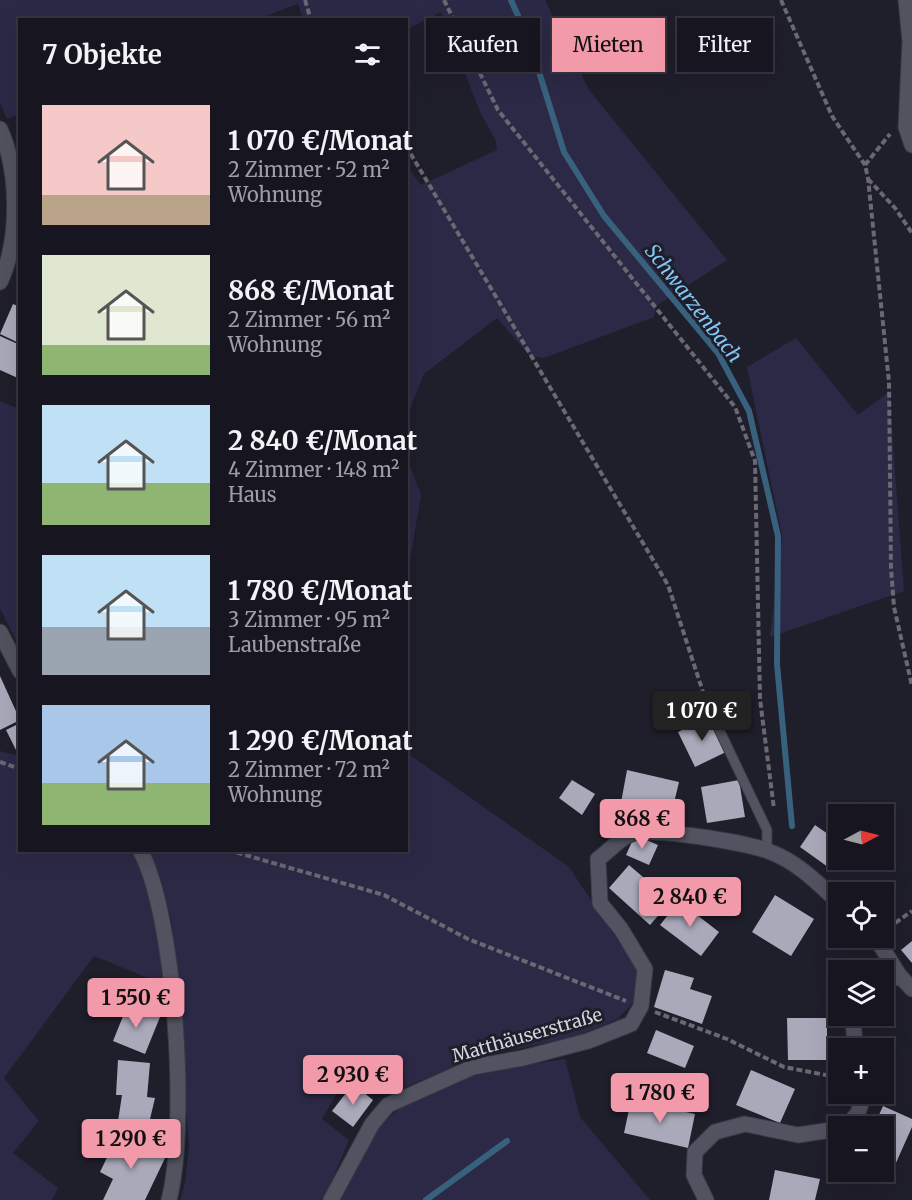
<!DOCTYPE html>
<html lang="de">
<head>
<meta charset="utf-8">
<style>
	:root { --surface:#171620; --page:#24232d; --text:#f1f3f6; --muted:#9e9fa5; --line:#36353e; --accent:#f39aaa }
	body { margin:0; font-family:Merriweather,serif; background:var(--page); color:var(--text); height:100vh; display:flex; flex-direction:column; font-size:22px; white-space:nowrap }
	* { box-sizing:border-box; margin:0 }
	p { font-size:20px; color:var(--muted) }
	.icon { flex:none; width:33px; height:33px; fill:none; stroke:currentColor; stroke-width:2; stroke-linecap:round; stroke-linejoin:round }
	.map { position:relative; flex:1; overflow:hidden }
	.details { position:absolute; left:18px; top:18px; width:390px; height:834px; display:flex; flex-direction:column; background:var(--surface); border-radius:0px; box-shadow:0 6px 24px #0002,0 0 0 2px var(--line) }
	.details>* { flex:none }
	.hud { position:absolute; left:426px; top:18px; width:396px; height:54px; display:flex; gap:12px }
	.needle { width:39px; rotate:83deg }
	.buttons { position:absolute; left:828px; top:804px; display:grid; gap:12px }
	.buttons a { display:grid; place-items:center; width:66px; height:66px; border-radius:0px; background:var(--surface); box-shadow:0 6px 24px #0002,0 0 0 2px var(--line); font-size:30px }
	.price { position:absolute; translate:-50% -51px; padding:0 14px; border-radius:6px; background:var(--accent); color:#111; font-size:20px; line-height:39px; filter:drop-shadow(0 2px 3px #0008) }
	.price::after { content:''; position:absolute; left:50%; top:36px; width:18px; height:14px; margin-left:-9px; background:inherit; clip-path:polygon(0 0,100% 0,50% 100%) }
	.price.on { background:#222; color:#fff }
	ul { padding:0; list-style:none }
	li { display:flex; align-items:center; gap:18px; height:150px; padding:0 24px }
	li span { display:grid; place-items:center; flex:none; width:168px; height:120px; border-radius:0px; color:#555 }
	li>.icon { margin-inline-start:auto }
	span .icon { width:72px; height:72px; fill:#fffc; stroke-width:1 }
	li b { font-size:26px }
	h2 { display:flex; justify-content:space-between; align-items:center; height:72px; padding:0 24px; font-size:26px }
	.pill { padding:0 21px; border-radius:0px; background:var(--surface); box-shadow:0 6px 24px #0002,0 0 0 2px var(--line); font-size:21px; line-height:54px }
	.pill.on { background:var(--accent); color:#111 }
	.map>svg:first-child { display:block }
	.green { fill:#2c2946 }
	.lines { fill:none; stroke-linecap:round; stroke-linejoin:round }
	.stream { stroke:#38617d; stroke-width:6 }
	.building { fill:#a9a9ba }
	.service-casing { stroke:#3a3943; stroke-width:11 }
	.minor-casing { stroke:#3a3943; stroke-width:17 }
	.path { stroke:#696873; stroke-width:4; stroke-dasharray:6 3; stroke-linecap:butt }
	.service { stroke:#525260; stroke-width:9 }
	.minor { stroke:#525260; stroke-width:15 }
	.labels { text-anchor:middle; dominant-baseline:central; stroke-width:6; stroke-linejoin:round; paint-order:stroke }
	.street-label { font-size:18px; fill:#d4d4dd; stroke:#1f1e2b }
	.water-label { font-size:20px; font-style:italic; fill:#83c7f5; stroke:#1f1e2b }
</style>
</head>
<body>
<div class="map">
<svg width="912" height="1200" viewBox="0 0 912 1200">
	<rect width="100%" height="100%" fill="#1f1e2b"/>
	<!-- green -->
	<path class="green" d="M0,0H545L589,90L727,260L656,306L654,317L544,358L530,356L497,318L424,374L407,416V166L421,185L497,150L496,141L480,112L441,12L407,29L406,20L303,19L298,4L258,19L20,20L19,114L7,119L0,103Z
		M796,338L858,415L889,392L904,591L770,637L782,536L747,367Z
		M0,401L19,409V647L0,608Z
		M407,458L421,495L407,579L406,458Z
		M0,751L19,756L20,850L133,851C155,892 158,938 163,984L94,956L4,1078L39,1121L13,1153L58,1188L52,1200H0Z
		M407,753L569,867L636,968L638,997L618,1019L575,1037L477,1057L388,1094L348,1073L322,1119L349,1140L328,1191C352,1169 368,1135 393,1114C441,1074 506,1068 565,1059L580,1117L650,1200H180L185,1183L189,1146L172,923L160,877L147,851L406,850Z"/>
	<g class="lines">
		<!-- stream -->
		<path class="stream" d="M511,0L530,43L564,152L604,216L718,353L749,411L778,536L777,664L792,826
			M426,1200L507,1141"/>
	</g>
	<!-- building -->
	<path class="building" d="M13,304L20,307L19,343L0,334Z
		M0,336L20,345V379L0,370Z
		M0,676L20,720L0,730Z
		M708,717L726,752L695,767L678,732Z
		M20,723V758L6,730Z
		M627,770L679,782L670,820L620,808Z
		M572,780L595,794L582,815L559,798Z
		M739,780L745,817L707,823L701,787Z
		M815,825L838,841V851L828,867L800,847Z
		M635,835L658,845L649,865L626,855Z
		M629,865L671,901L650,925L609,888Z
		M775,895L814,919L791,956L752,932Z
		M679,901L719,932L701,956L660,925Z
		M912,941V963L901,950Z
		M665,970L694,978L690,989L712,996L702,1024L654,1007Z
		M128,1004L160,1017L145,1054L113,1041Z
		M787,1018H827V1060H788Z
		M656,1030L694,1046L685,1068L647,1053Z
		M118,1060L150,1063L147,1097L155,1098L146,1136L117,1128L122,1095H116Z
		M751,1070L795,1089L780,1123L736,1105Z
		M353,1084L373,1100L353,1127L332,1111Z
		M631,1100L695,1114L688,1148L624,1133Z
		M883,1106L912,1119V1127L895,1165L884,1160V1126H874Z
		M119,1133L166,1156L145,1200H103L113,1179L100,1172Z
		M775,1170L820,1179L815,1200H769Z"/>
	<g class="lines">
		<!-- service casing -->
		<g class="service-casing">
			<path id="service" d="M707,704L767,830V850"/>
		</g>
		<!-- minor casing -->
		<g class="minor-casing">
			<path id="minor" d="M906,0L910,41L906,127L912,145
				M0,129C19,171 20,240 0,282
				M0,632L20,671
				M140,850C176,917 188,1127 169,1200
				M876,938L899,975L912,989
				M884,984L899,975
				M853,1016L855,1048
				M847,1126L858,1113L864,1094
				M331,1200L372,1124L388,1105L473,1067L523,1058L588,1041L631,1024L641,1006L645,969L621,929L600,903L598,859C608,852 620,838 631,834C648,826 748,843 768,851C796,861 817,882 838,902
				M706,1200L694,1175L695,1152L715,1132L745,1124L798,1135L838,1129"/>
		</g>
		<!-- path -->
		<path class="path" d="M305,0L311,20
			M444,0L498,110L735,407L755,461L760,699L774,809
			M781,0L832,116L865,165L868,178L889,382L891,568L894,607L912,686
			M406,146L668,585L703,692
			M865,165L890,134
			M868,179L895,208L912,233
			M0,762L20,769
			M228,850L384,895L468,939L626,1001
			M888,928L912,911
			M655,1012L727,1039L784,1067L826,1075L838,1082"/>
		<!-- service -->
		<use href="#service" class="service"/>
		<!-- minor -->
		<use href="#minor" class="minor"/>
	</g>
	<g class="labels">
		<!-- street labels -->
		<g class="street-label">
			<text transform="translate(527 1035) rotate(-16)">Matthäuserstraße</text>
		</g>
		<!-- water labels -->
		<g class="water-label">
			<text transform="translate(694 303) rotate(52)">Schwarzenbach</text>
		</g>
	</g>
</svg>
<div class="buttons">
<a><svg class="needle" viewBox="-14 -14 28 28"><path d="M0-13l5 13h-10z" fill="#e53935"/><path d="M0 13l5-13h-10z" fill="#9e9fa5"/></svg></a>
<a><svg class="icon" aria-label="locate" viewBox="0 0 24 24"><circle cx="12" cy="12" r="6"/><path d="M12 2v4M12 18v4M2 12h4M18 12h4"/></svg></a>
<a><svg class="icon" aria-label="layers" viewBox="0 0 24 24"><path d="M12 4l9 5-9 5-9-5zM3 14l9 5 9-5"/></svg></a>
<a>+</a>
<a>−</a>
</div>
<b class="price on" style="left:702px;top:742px">1 070 €</b>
<b class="price" style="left:642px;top:850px">868 €</b>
<b class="price" style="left:690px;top:928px">2 840 €</b>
<b class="price" style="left:136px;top:1029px">1 550 €</b>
<b class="price" style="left:353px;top:1106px">2 930 €</b>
<b class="price" style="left:660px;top:1124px">1 780 €</b>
<b class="price" style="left:131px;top:1170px">1 290 €</b>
<div class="hud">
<a class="pill">Kaufen</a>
<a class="pill on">Mieten</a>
<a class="pill">Filter</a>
</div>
<section class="details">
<h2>7 Objekte<svg class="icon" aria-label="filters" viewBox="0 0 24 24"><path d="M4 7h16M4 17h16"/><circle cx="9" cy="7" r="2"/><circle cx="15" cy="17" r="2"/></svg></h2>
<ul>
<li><span style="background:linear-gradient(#f6c9c9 75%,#b9a48a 0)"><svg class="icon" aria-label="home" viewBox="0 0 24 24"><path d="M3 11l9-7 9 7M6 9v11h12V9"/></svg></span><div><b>1 070 €/Monat</b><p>2 Zimmer · 52 m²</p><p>Wohnung</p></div></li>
<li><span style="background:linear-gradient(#dfe7d0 75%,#8fb573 0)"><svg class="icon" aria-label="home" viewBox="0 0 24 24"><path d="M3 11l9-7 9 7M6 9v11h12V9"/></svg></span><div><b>868 €/Monat</b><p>2 Zimmer · 56 m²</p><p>Wohnung</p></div></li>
<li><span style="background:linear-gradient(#bfe0f5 65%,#8fb573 0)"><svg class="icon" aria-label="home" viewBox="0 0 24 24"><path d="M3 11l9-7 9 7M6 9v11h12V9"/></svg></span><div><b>2 840 €/Monat</b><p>4 Zimmer · 148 m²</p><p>Haus</p></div></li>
<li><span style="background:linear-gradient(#bfe0f5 60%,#9aa5b1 0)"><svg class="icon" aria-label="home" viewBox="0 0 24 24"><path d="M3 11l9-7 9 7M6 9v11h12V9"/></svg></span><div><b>1 780 €/Monat</b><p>3 Zimmer · 95 m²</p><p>Laubenstraße</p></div></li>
<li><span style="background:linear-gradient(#a9c7e8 65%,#8fb573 0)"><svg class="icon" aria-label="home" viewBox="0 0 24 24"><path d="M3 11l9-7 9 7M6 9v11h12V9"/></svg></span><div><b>1 290 €/Monat</b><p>2 Zimmer · 72 m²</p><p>Wohnung</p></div></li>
</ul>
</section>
</div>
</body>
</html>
